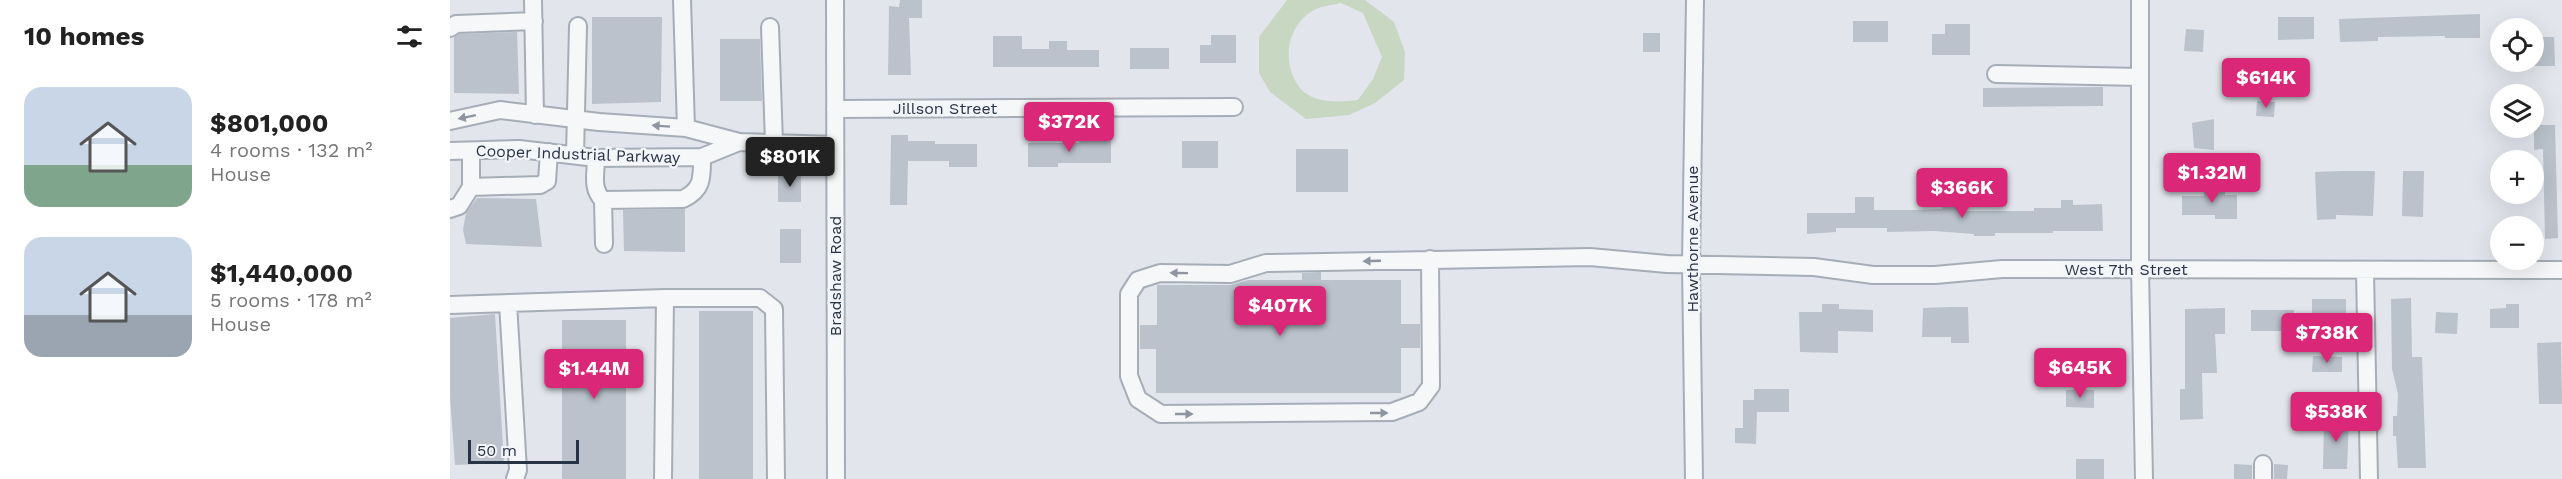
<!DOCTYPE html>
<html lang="en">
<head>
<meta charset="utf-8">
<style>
	:root { --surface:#fff; --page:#f6f6f6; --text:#222; --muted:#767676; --accent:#db2777 }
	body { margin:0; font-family:"Work Sans",sans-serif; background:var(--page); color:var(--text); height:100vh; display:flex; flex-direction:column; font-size:22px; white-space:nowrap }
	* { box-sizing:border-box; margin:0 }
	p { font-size:20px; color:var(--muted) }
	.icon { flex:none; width:33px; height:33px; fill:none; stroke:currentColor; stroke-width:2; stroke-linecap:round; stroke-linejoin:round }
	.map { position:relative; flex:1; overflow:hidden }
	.panel { display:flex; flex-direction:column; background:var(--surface); width:450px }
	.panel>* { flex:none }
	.controls { position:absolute; left:2040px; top:18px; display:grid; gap:12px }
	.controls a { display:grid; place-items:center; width:54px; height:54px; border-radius:50%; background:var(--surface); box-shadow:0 6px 24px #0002; font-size:30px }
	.scale { position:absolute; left:18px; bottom:15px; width:111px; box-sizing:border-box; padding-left:6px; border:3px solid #283346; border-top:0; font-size:16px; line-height:21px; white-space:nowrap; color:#283346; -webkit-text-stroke:4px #f2f5f9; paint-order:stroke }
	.price { position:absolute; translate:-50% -51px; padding:0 14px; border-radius:6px; background:var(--accent); color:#fff; font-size:20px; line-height:39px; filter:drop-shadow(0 2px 3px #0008) }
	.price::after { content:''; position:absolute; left:50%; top:36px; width:18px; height:14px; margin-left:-9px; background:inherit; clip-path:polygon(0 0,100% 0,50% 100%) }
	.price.selected { background:#222; color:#fff }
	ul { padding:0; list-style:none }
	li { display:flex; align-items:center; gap:18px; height:150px; padding:0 24px }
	li span { display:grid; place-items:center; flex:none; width:168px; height:120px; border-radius:18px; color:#555 }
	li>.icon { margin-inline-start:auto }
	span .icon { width:72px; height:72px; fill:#fffc; stroke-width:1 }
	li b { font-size:26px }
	h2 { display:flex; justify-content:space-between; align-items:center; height:72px; padding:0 24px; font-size:26px }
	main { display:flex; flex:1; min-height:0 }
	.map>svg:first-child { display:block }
	.green { fill:#c7d7c2; fill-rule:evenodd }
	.building { fill:#bbc2cc }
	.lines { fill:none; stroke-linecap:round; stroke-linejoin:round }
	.minor-casing { stroke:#a6adb7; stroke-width:20 }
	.minor { stroke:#f5f7f9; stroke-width:16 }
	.oneway { fill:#8e95a0 }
	.labels { text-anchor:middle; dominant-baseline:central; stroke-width:5; stroke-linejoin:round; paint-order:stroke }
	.street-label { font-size:16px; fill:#283346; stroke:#f2f5f9 }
</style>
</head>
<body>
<main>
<section class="panel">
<h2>10 homes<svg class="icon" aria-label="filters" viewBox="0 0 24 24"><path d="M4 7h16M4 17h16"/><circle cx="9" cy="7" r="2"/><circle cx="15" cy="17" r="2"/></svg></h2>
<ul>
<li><span style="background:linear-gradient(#c9d6e8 65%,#7fa58c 0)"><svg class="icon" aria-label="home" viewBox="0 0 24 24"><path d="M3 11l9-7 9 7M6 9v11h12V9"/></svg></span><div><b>$801,000</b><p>4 rooms · 132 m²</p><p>House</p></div></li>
<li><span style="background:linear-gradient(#c9d6e8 65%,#9aa5b1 0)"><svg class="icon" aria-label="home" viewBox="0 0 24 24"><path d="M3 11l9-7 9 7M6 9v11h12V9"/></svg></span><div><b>$1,440,000</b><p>5 rooms · 178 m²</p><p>House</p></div></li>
</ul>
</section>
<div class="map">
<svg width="2112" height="479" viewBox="0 0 2112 479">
	<rect width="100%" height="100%" fill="#e2e6ec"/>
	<!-- green -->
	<path class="green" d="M837,0H915L944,22L955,52L954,80L925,103L899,115L856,119L820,92L809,73V37ZM891,3L913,13L932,57L923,79L908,100C890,102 863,104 850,88C831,64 836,26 864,10C871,6 883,5 891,3Z"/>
	<!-- building -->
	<path class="building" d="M450,0H472V18H459L461,75H438L439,6L449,7Z
		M2030,14V38H1995V36L1928,37V41L1890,42L1889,19Z
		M142,17H212L211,102L142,104Z
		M1828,17H1864V39L1828,40Z
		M1403,21H1438V42H1403Z
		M1495,24H1520V55H1482V34H1495Z
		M1736,29L1754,30L1753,52L1734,51Z
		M67,32L69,94L4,93V37L9,34Z
		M1193,33H1210V52H1193Z
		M761,35H786V63H750V45H761Z
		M543,36H572V49H599V41H617V50H649V67H543Z
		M2084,37H2104L2105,66H2085Z
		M270,39H310L312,101H270Z
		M680,48H719V69H680Z
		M1653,87V106L1533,107V88Z
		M1807,101L1825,102L1824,117L1806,116Z
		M1764,119V150L1744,148L1742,123Z
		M2084,125H2105L2108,238L2095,239L2093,149L2084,150Z
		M441,135H458V141H485V144H527V167H499V161H458L457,205H440Z
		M629,141H661V163H608V167H578V143H629Z
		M732,141H768V168H732Z
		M846,149H898V192H846Z
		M1891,171H1925L1923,216L1886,215V219L1867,220L1865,172Z
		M1953,171H1974L1973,217L1952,216Z
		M328,173H351V202H328Z
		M1754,186H1775V195H1787V219H1765V215H1732V196H1754Z
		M1492,196H1515V211H1584V208H1611V200H1623V205L1652,204L1653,231H1603V233H1545V236H1524V234L1484,231L1437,232V228H1386V232L1357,234V213H1405V197H1424V210H1466L1492,209Z
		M27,198L86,199L92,247L16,244L13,230L16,213Z
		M235,209V252L174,251L173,210Z
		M330,229H351V263H330Z
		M871,272V280H951V324H970V348H951V393H706V349H690V325H707V285H780L798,280H852V273Z
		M1961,298L1962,357H1972L1976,468H1948L1946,436H1943V416H1947L1948,394L1942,369L1941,299Z
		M1862,299H1896V319H1862Z
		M1372,304H1389V309L1423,310V332L1388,331V353L1350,352L1349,312H1372Z
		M2056,304H2069V328H2040V309L2056,308Z
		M1501,307H1518L1519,343H1501V337H1472L1473,308Z
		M1775,308V334H1765L1767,373H1752L1753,419L1730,420V389H1735V309Z
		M1801,310H1844V331H1801Z
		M249,311H303V479H249Z
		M1986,312L2008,313L2007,334L1985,333Z
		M45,314L54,463L5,465L0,397V318Z
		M112,320H176V479H112Z
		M2111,342L2112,404H2089L2087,343Z
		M1863,356L1892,357V372H1862Z
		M1304,389H1339V412H1307L1306,444L1285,443V428H1293V400H1304Z
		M1616,390H1644V408L1616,407Z
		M1899,417L1897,469H1873L1874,418Z
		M1626,459H1654V479H1626Z
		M1784,464L1802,465V479H1784Z
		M1824,464L1838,465L1837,479H1824Z"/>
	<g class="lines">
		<!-- minor casing -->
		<g class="minor-casing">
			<path id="minor" d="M83,0L85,115
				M232,0L236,128
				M385,0L386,479
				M1690,0V268L1694,479
				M320,27L324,143
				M0,28L6,24L84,21
				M1546,74L1690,77
				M385,109L784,107
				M0,121L50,110L149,122L236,128L289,142L385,145
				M0,151L69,149L146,158L252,157L289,142
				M125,155L128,26
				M146,158C146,173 141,189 153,200
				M21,187L90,185L97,181L99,152
				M0,209L9,206L21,187V151
				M154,244L153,200L233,199C253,190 252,177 252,157
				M980,259L981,386L969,402L942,412L711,414L688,399L679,376V294L688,280L710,273L780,274L816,263L1140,257L1217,264L1364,267L1423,275H1485L1552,269L2112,270
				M1915,270L1919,479
				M58,303L68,470L65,479
				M0,305L215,298
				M1813,464V479
				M213,479L215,298H310L324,309L326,479
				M1244,479L1241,265L1245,0"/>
		</g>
		<!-- minor -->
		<use href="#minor" class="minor"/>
	</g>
	<!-- one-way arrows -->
	<defs><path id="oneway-solid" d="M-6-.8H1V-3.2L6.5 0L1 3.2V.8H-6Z" transform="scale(1.5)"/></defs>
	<g class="oneway">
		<use href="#oneway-solid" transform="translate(17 117) rotate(168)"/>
		<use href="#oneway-solid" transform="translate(211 126) rotate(-176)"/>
		<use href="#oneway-solid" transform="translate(922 261) rotate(178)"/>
		<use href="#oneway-solid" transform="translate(729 273) rotate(-179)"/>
		<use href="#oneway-solid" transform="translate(929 413)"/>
		<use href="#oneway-solid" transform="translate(734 414)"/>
	</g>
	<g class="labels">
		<!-- street labels -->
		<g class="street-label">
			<text x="495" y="108">Jillson Street</text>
			<text transform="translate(128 154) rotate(2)">Cooper Industrial Parkway</text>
			<text transform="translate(1242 239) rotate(-90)">Hawthorne Avenue</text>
			<text x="1676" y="269">West 7th Street</text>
			<text transform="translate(385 276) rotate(-90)">Bradshaw Road</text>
		</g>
	</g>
</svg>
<div class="controls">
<a><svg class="icon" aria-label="locate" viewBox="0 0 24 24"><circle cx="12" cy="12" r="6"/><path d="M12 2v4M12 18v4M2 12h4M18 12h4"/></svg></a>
<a><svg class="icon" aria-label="layers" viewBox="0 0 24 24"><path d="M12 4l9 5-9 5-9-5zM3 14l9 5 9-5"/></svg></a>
<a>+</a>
<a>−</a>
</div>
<div class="scale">50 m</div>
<b class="price" style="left:1816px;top:109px">$614K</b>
<b class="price" style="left:619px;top:153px">$372K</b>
<b class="price selected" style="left:340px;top:188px">$801K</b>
<b class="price" style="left:1762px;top:204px">$1.32M</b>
<b class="price" style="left:1512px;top:219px">$366K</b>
<b class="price" style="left:830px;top:337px">$407K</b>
<b class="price" style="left:1877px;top:364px">$738K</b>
<b class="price" style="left:1630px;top:399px">$645K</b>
<b class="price" style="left:144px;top:400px">$1.44M</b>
<b class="price" style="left:1886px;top:443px">$538K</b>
</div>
</main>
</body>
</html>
